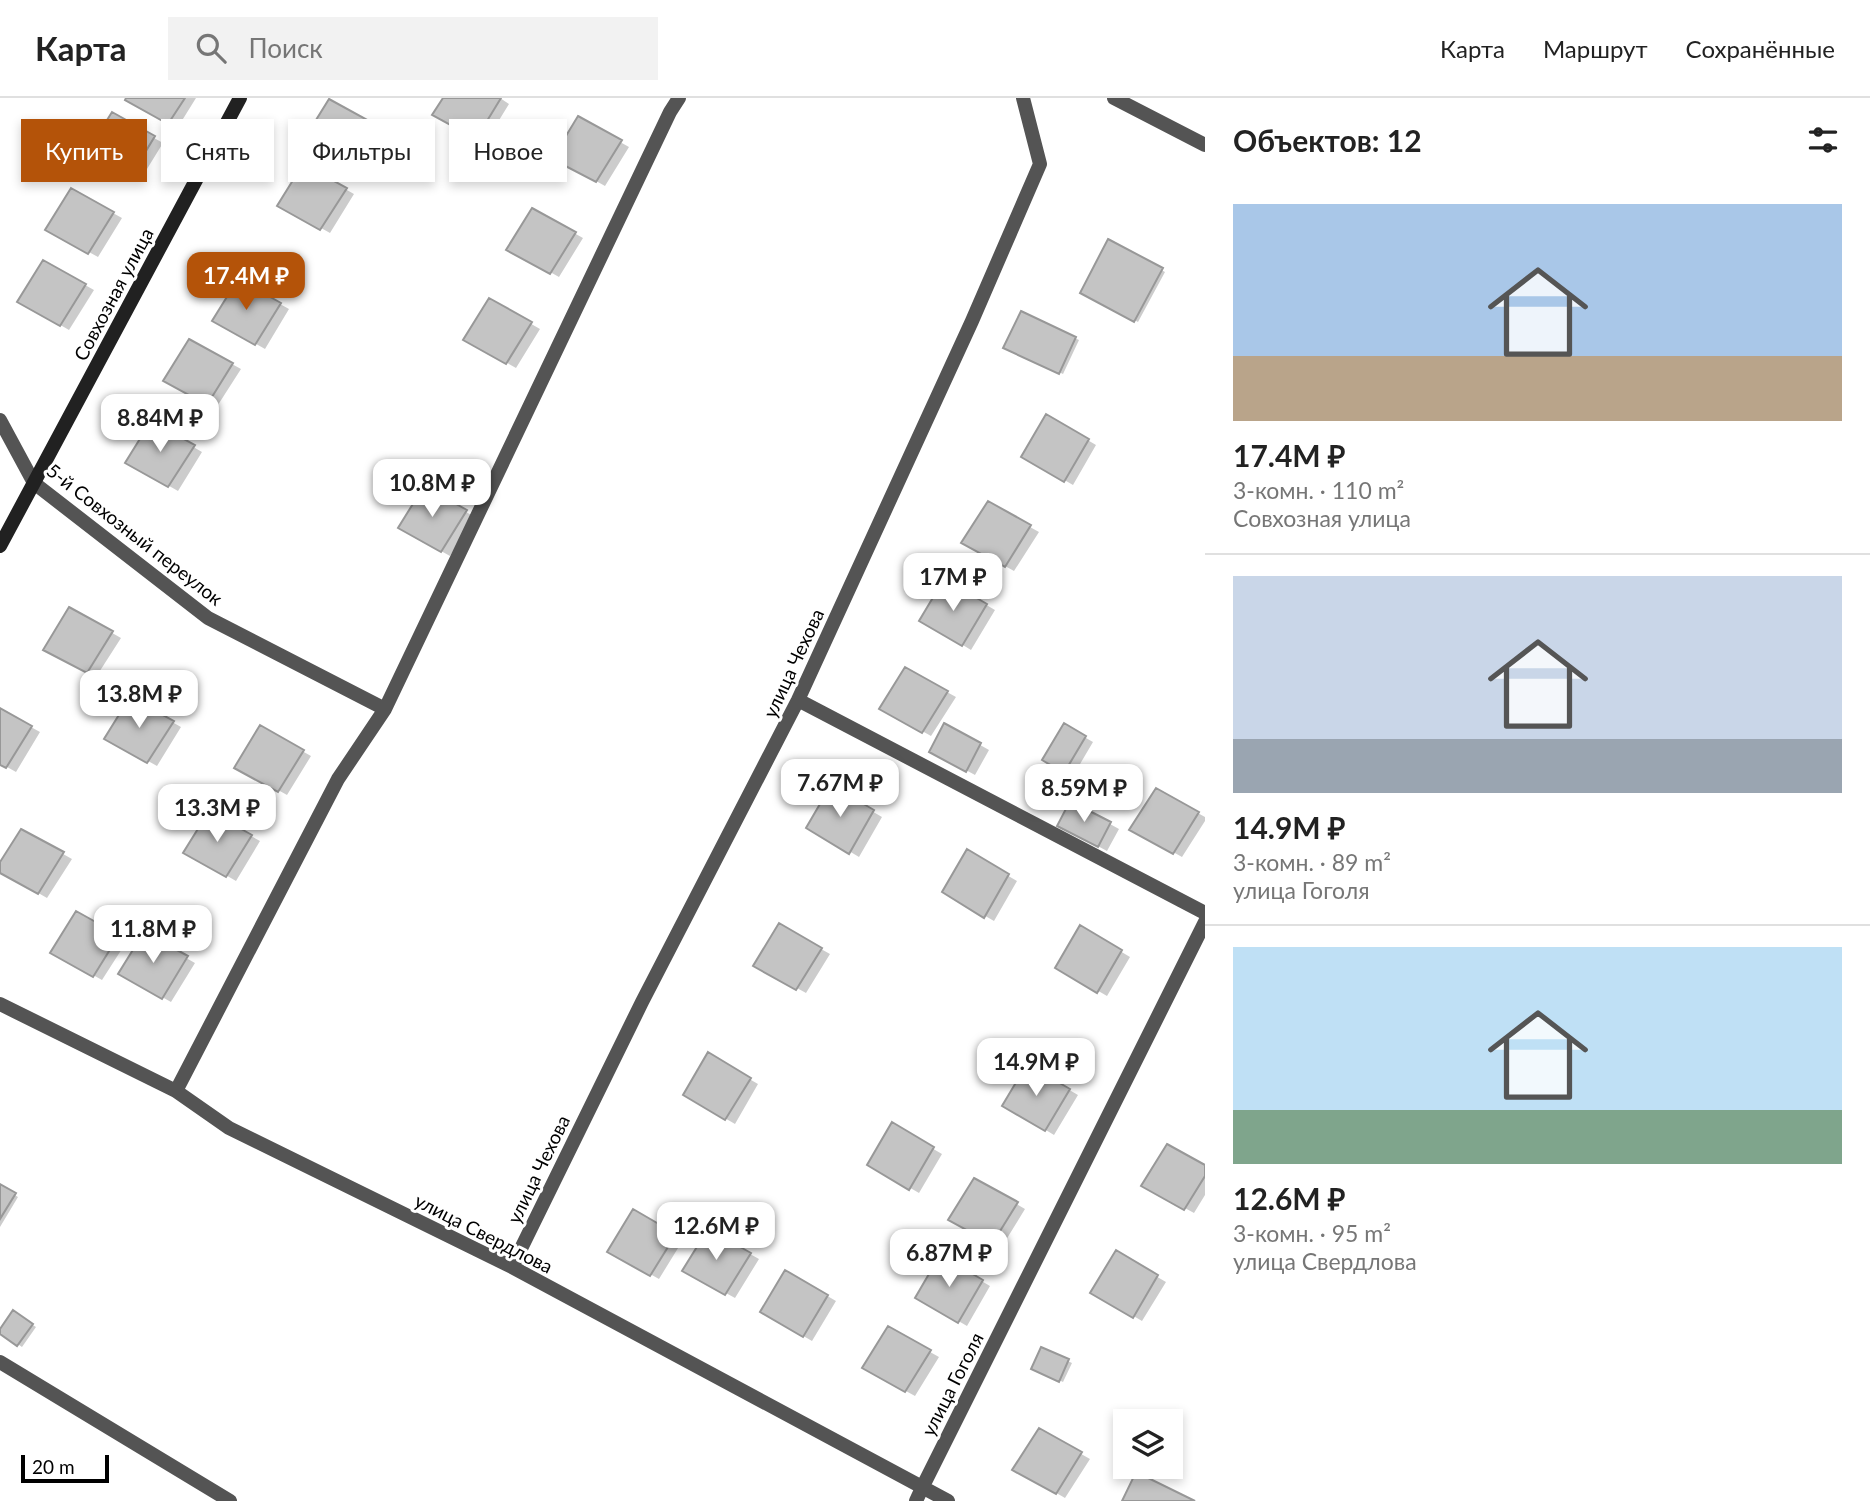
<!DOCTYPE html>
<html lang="ru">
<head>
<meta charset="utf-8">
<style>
	:root { --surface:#fff; --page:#f2f2f2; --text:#222; --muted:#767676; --line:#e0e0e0; --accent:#b45309 }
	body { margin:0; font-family:Lato,sans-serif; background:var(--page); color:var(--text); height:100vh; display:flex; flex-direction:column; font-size:26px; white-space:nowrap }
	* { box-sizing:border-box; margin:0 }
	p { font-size:23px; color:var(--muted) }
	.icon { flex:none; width:38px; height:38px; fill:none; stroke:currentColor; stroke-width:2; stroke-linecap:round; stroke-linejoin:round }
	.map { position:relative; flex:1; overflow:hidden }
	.sheet { display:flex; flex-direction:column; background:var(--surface); width:665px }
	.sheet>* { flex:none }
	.hud { position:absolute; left:21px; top:21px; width:665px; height:63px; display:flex; gap:14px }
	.tools { position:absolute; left:1113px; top:1311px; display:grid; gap:14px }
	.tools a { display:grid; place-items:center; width:70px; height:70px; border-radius:0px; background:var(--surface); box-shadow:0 4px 10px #0003; font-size:35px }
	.scale { position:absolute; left:21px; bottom:18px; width:88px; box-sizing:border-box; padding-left:7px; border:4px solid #000; border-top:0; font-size:19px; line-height:24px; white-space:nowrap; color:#000; -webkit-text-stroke:5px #fff; paint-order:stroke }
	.price { position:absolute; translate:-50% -60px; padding:0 16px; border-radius:14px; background:#fff; color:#222; font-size:23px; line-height:46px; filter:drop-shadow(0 2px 4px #0008) }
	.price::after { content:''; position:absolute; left:50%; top:42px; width:21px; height:16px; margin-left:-10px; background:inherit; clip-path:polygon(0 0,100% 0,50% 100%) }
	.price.selected { background:var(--accent); color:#fff }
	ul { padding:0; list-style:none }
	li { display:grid; align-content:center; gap:14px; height:371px; padding:0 28px }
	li+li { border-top:2px solid var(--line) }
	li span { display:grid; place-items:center; height:217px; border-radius:0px; color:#555 }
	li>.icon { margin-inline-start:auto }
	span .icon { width:126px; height:126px; fill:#fffc; stroke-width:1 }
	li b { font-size:30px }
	h2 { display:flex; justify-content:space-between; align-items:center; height:84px; padding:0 28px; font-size:30px }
	.pill { padding:0 24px; border-radius:0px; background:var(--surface); box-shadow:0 4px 10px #0003; font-size:24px; line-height:63px }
	.pill.selected { background:var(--accent); color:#fff }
	header { display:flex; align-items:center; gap:42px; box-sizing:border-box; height:98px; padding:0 35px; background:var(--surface); border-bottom:2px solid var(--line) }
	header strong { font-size:33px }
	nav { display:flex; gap:38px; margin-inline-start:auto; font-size:24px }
	.search { width:490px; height:63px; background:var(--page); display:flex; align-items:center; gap:18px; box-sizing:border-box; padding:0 24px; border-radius:0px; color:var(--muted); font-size:26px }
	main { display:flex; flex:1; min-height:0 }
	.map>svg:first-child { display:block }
	.shadow { fill:#0003 }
	.building { fill:#c4c4c4; stroke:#989898; stroke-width:2 }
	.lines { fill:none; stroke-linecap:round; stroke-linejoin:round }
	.lane { stroke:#545454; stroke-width:14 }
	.street { stroke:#545454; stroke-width:14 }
	.secondary { stroke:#212121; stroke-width:14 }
	.labels { text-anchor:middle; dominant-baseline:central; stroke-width:6; stroke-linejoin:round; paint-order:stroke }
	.street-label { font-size:19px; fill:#000; stroke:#fff }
</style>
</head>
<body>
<header>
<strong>Карта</strong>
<div class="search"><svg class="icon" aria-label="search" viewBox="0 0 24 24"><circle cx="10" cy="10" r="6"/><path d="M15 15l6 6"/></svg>Поиск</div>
<nav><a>Карта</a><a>Маршрут</a><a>Сохранённые</a></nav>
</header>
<main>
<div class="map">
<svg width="1205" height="1403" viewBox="0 0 1205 1403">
	<rect width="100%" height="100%" fill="#fff"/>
	<!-- shadow -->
	<path class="shadow" d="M128,0H196L178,29Z
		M445,0H500L509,6L485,45L435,17Z
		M330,3L380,31L356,70L306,42Z
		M113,17L163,45L139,84L88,56Z
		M579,21L629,49L605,88L555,60Z
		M304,68L354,96L330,135L280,107Z
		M71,92L122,120L98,159L47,131Z
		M533,112L583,140L559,179L509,151Z
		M1109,144L1165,174L1138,224L1082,194Z
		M44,164L94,192L69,232L19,203Z
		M239,183L289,211L265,251L214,222Z
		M490,202L540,231L516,270L465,241Z
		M1021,215L1079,242L1063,276L1006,249Z
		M190,243L241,271L216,310L166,282Z
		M1047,318L1096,347L1073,387L1023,358Z
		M152,325L202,354L178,393L127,364Z
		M425,391L475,419L450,458L400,430Z
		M988,406L1039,434L1014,473L964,445Z
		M945,483L995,512L971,552L922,522Z
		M70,511L121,540L96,579L46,551Z
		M905,571L956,599L931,638L881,610Z
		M131,601L181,629L157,668L107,640Z
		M0,612L40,634L16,674L0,665Z
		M945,627L989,652L975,677L931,653Z
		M1065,628L1093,644L1073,678L1045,661Z
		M261,630L311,658L287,697L237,669Z
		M832,690L882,719L859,759L809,729Z
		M1156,692L1205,719V723L1182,759L1132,731Z
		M210,715L260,743L236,783L186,754Z
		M1110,726L1119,731L1107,753L1068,732Z
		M22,733L72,761L47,800L0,773V768Z
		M967,754L1017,783L994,823L944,794Z
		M76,815L127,843L102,882L52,854Z
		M780,828L830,856L806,895L755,867Z
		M1080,829L1130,859L1107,898L1057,869Z
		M145,837L195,865L171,904L121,876Z
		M708,957L758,986L735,1026L685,997Z
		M1028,968L1078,997L1054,1037L1005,1007Z
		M892,1027L942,1056L919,1095L869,1066Z
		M1168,1048L1205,1069V1097L1194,1115L1143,1087Z
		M975,1082L1025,1111L1001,1150L951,1122Z
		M0,1088L18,1099L0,1129Z
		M633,1114L683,1142L659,1181L609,1153Z
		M709,1133L759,1161L735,1200L684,1172Z
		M1116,1155L1166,1184L1142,1223L1093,1194Z
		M941,1159L990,1188L967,1228L917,1199Z
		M786,1174L836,1203L812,1243L762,1214Z
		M14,1215L36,1229L22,1249L0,1234Z
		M889,1231L939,1259L915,1298L864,1270Z
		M1042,1251L1072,1265L1063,1284L1034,1270Z
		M1039,1332L1090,1361L1065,1400L1015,1371Z"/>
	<!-- building -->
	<path class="building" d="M126,0H185L168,26L125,2Z
		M443,0H501L476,41L432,17Z
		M329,1L373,25L346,67L303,43Z
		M112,14L155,38L129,81L86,56Z
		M578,18L622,42L596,84L552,61Z
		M303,66L347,90L320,132L277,108Z
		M71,90L114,114L88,156L45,132Z
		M532,110L576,134L550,176L506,152Z
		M1108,141L1163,170L1134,224L1080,195Z
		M43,162L86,186L60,228L17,204Z
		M238,181L281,205L255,247L212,223Z
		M489,200L532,224L506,266L463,242Z
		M1021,213L1076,239L1059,276L1003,250Z
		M189,241L233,265L207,307L163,283Z
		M1046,316L1089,341L1064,384L1021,359Z
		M151,323L195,347L168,389L125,365Z
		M424,388L467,412L441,454L398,430Z
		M988,403L1031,427L1005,469L961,445Z
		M944,481L987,506L962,548L919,523Z
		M69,509L113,533L87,575L43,552Z
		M905,569L948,593L922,635L879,611Z
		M130,599L174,623L147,665L104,641Z
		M0,610L32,628L6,670L0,667Z
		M944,625L981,645L966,674L929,654Z
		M1064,625L1086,638L1064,675L1042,662Z
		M260,627L304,652L278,694L234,670Z
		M831,687L874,712L849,756L806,730Z
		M1156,690L1199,714L1173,756L1129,732Z
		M1070,703L1111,724L1098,749L1057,728Z
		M209,713L252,737L226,779L183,755Z
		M21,731L64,754L38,796L0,775V764Z
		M967,751L1009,776L984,820L942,794Z
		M76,813L119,837L93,879L50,855Z
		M779,825L822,850L796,892L753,868Z
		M1080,827L1122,852L1097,895L1055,870Z
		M144,834L188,858L162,901L118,876Z
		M708,954L751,980L725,1022L683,997Z
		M1027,966L1070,991L1045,1033L1002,1008Z
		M892,1024L934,1049L909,1092L867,1067Z
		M1167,1046L1205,1067V1078L1184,1112L1141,1088Z
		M974,1080L1018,1104L992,1146L948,1122Z
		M0,1086L16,1095L0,1121Z
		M633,1111L676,1136L650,1178L607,1154Z
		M708,1131L751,1155L725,1197L682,1173Z
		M1116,1152L1158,1177L1133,1220L1090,1195Z
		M940,1157L983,1182L958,1225L915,1200Z
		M785,1172L828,1197L803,1239L760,1214Z
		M13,1212L33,1226L17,1248L0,1236V1231Z
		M888,1228L931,1252L905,1294L862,1270Z
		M1041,1249L1069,1261L1059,1284L1031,1271Z
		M1039,1330L1082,1354L1056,1396L1012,1372Z
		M1136,1374L1195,1403H1122Z"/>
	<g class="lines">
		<!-- lane -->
		<path class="lane" d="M0,1264L230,1403
			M916,1403L922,1390"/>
		<!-- street -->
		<path class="street" d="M1114,0L1205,47
			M0,322L34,385L208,520L385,611
			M798,602L1205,815
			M0,906L176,993L229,1030L512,1169L948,1403
			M176,993L338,681L385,611L670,14L679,0
			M512,1169L642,904L798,602L972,223L1040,66L1023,0
			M922,1390L1205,824"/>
		<!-- secondary -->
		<path class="secondary" d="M0,448L240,0"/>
	</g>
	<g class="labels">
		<!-- street labels -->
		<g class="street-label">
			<text transform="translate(113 196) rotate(-62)">Совхозная улица</text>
			<text transform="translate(135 436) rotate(38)">5-й Совхозный переулок</text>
			<text transform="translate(793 565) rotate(-65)">улица Чехова</text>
			<text transform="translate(538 1071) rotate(-64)">улица Чехова</text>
			<text transform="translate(484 1135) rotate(27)">улица Свердлова</text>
			<text transform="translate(952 1286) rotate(-63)">улица Гоголя</text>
		</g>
	</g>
</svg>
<div class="tools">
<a><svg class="icon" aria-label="layers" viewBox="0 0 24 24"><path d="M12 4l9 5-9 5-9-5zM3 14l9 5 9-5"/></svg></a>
</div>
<div class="scale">20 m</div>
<b class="price selected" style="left:246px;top:214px">17.4M ₽</b>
<b class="price" style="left:160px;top:356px">8.84M ₽</b>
<b class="price" style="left:432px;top:421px">10.8M ₽</b>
<b class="price" style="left:953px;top:515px">17M ₽</b>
<b class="price" style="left:139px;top:632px">13.8M ₽</b>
<b class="price" style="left:840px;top:721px">7.67M ₽</b>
<b class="price" style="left:1084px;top:726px">8.59M ₽</b>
<b class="price" style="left:217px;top:746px">13.3M ₽</b>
<b class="price" style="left:153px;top:867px">11.8M ₽</b>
<b class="price" style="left:1036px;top:1000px">14.9M ₽</b>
<b class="price" style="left:716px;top:1164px">12.6M ₽</b>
<b class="price" style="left:949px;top:1191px">6.87M ₽</b>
<div class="hud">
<a class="pill selected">Купить</a>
<a class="pill">Снять</a>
<a class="pill">Фильтры</a>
<a class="pill">Новое</a>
</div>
</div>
<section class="sheet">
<h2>Объектов: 12<svg class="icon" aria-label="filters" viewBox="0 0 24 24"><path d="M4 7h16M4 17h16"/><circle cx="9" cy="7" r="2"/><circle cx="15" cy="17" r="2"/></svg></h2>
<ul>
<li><span style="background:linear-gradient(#a9c7e8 70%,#b9a48a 0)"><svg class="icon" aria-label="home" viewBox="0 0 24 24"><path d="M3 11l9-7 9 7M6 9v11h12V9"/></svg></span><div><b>17.4M ₽</b><p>3-комн. · 110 m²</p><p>Совхозная улица</p></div></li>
<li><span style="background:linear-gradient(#c9d6e8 75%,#9aa5b1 0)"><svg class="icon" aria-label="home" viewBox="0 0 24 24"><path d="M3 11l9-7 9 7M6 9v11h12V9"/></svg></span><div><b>14.9M ₽</b><p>3-комн. · 89 m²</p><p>улица Гоголя</p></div></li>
<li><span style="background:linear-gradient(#bfe0f5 75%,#7fa58c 0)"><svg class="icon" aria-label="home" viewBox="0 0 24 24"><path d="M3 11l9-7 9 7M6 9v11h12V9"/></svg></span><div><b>12.6M ₽</b><p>3-комн. · 95 m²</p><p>улица Свердлова</p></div></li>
</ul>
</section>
</main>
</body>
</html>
